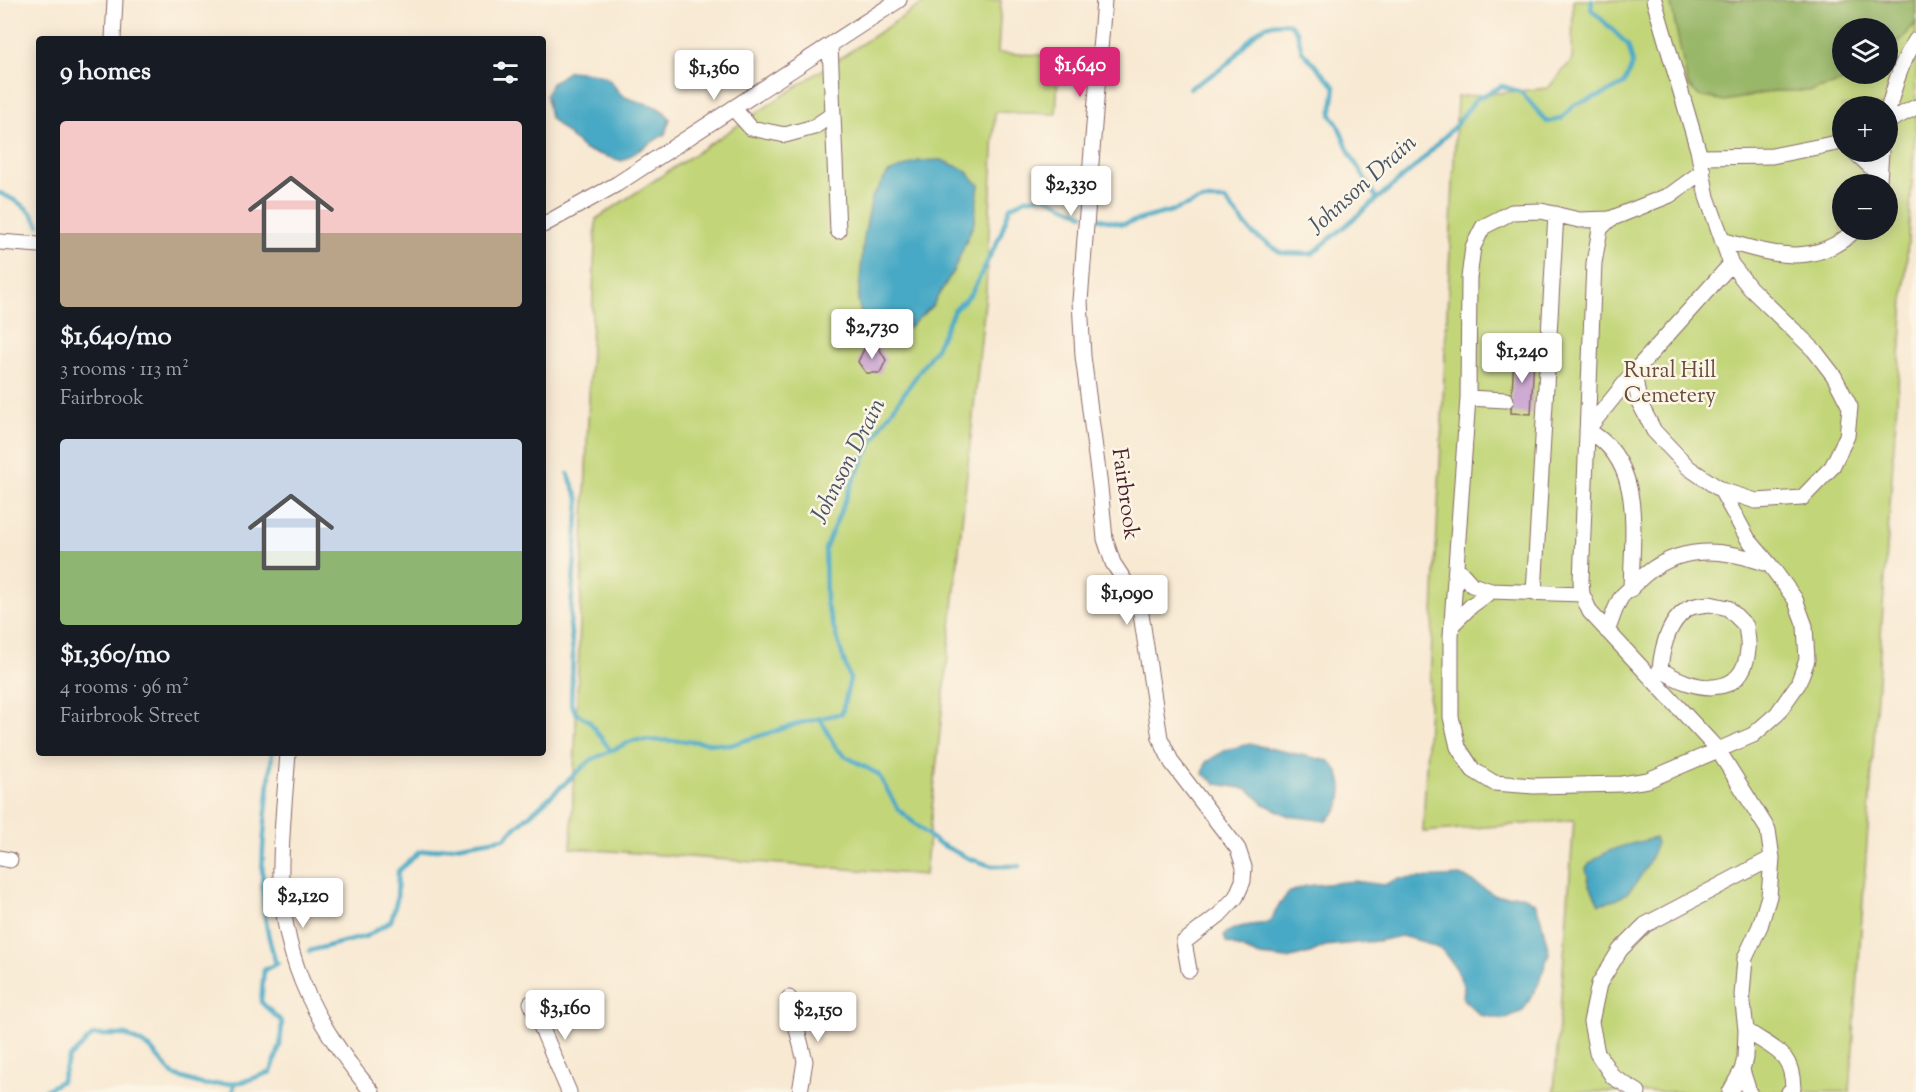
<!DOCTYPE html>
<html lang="en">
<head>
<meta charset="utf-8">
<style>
	:root { --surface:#171b24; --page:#20242c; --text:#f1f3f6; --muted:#9ea1a6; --accent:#db2777 }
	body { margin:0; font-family:"Sorts Mill Goudy",serif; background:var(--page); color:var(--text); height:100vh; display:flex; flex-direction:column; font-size:22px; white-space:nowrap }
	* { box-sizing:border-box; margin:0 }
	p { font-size:20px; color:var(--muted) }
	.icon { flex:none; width:33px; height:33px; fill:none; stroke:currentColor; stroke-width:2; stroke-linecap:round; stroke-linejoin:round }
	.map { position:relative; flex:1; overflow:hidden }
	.details { position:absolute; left:36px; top:36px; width:510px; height:720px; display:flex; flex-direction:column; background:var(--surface); border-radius:6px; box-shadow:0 3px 15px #0003 }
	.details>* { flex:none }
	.controls { position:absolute; left:1832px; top:18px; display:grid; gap:12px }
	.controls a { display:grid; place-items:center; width:66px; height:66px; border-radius:50%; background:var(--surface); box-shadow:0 3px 15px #0003; font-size:30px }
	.price { position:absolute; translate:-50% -51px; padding:0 14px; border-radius:6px; background:#fff; color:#222; font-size:20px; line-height:39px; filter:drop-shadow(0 2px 3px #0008) }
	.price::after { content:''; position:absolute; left:50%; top:36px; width:18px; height:14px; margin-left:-9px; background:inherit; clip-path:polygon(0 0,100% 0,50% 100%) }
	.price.current { background:var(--accent); color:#fff }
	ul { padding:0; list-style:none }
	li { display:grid; align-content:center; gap:12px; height:318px; padding:0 24px }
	li span { display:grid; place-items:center; height:186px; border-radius:6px; color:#555 }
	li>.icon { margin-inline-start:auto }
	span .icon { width:108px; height:108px; fill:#fffc; stroke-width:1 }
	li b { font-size:26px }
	h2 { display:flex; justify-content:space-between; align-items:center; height:72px; padding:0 24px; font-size:26px }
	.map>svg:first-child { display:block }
	.green { fill:#c2d679; stroke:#867a52; stroke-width:1.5; fill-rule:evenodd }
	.forest { fill:#99b769; stroke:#726b4a; stroke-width:1.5 }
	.water { fill:#46a9c5; stroke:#486478; stroke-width:1.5 }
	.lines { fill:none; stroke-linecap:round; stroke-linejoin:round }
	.stream { stroke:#46a9c5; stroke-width:4.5 }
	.building { fill:#c398ce }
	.minor-casing { stroke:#876666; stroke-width:17 }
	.minor { stroke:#fff; stroke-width:15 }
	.labels { text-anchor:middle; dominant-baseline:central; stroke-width:5; stroke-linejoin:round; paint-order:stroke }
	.park-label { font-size:22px; fill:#684d3e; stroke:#fcf5e5 }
	.street-label { font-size:22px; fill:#4a1f2b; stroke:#fcf5e5 }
	.water-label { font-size:24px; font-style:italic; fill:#485669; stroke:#fcf5e5 }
</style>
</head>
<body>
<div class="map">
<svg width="1916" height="1092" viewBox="0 0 1916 1092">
	<rect width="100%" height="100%" fill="#fcf5e5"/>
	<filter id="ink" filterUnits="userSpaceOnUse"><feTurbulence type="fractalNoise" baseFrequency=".0167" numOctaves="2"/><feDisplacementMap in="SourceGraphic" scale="12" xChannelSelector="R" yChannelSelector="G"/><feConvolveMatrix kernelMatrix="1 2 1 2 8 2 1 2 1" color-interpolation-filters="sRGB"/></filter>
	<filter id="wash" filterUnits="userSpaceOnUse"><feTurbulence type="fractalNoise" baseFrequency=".008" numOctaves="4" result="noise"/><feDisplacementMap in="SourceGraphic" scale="24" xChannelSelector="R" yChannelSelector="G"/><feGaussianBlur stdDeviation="1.35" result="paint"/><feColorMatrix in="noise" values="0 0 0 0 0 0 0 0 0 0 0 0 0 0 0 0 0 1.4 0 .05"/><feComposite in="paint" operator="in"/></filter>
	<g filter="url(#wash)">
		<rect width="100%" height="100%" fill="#f8e9d3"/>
		<!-- green -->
		<path class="green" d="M928,0H1001L998,53L1059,56L1056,114L995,112L986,292L925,875L571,848L596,219Z
			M1573,0H1916V122L1850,1092H1554L1574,820L1423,832L1457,97L1548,88L1572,60ZM1842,28H1887V74H1842ZM1842,106H1887V152H1842ZM1842,184H1887V230H1842Z"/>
		<!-- forest -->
		<path class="forest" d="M1670,0H1916V23L1887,56V28H1842V74H1867L1864,76L1811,91H1774L1725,101L1699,96L1688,85Z"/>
		<!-- water -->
		<path class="water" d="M569,71C581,72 600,72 609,80C615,85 618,94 625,97C641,104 660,103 670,119L665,134L622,161L585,150L550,118L546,95L552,83Z
			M941,160L965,170L979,185L974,223L954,270L932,306L907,329L879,334L864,325L858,302L864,236L872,197L888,173L919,161Z
			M1250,744L1329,761C1342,772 1345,789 1339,806C1337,811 1330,817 1326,821L1289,816L1264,804L1248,789L1217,784L1203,774L1206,762L1226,750Z
			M1655,838L1657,843C1650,861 1637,889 1618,899C1613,901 1605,902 1599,904L1589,883L1586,868C1602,848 1632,844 1655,838Z
			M1463,876L1496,896L1522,895L1535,903L1541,919L1549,953L1539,983L1523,1011L1504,1019L1480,1015L1463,999L1464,987L1456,968L1442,950L1424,942L1401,936L1378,941L1325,946L1310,953L1287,959L1260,956L1226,942L1224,935C1236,924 1254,926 1270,922L1280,903L1290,892L1306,886L1354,881L1384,885L1397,879Z"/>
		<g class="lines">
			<!-- stream -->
			<path class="stream" d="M1190,88C1202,80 1216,74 1226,65C1249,46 1254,18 1290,24L1297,32L1302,51L1335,87L1331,115L1338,125L1350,154L1377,199
				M0,193C17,201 31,208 39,225
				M1091,217L1123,224L1175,210L1201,200H1225L1253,234L1282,253L1312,254L1416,166L1455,126L1476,99L1502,86L1521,92L1547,122L1561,119L1574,105L1602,95L1624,84L1633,63L1628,45L1591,9L1592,0
				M568,474L579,500L570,624L573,654L571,703L576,713L589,721L611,751
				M820,718L836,748L845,756L878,774L898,809L936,842L968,858L992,866H1019
				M272,753C267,810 256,871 267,928C269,940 273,952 276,964
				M309,951L367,936L391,921L397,899L398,871L419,852L504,838L591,760L634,740L689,741L731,745L800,723L842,713L850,679L826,603L825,549L853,481L881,426L936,348L954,310L971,294L1000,236L1010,207L1026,199L1043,196L1083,214
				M42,1092L61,1081L69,1058L93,1035H126L150,1048L173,1075L204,1085L242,1082L271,1072L280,1046L282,1022L261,1002L264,970L278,963
				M233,1092L234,1082"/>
		</g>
		<g id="blocks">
			<!-- building -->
			<path class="building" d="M865,347L879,348L886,360L880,373H866L858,362Z
				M1514,355L1534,356L1531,414L1511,413Z"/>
		</g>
	</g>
	<g filter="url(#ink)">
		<use href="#blocks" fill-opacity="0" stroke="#876666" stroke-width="1.5"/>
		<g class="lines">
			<!-- minor casing -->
			<g class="minor-casing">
				<path id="minor" d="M1104,0L1080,301L1083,356L1100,487L1105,539L1113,563L1134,595L1141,614L1160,738L1172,763L1238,849L1244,867L1243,881L1236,897L1219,915L1184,942L1189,970
					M113,39L115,0
					M830,45L838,231
					M733,108L751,128L785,135L814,127L833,114
					M1887,114C1894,88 1900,63 1916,40
					M1887,122L1916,107
					M1855,152L1879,175
					M1700,157L1772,156L1842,142
					M1703,171L1670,195L1610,219L1579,220L1541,211L1512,212L1483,227L1473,247L1469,278L1468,398L1451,636V717L1458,747L1473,770L1494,783L1534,786L1622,784L1648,780L1753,735L1777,714L1798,684L1807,660L1805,626L1795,599L1770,565L1748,539L1721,490
					M1879,181L1881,152
					M1610,219L1600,229L1594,263L1581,581L1582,594L1590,612L1718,750L1768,830L1772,858L1769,896L1760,926L1745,958L1742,995L1746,1030L1745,1058L1742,1070L1730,1092
					M543,225L617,184L899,0
					M1722,240C1770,254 1814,269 1855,230
					M0,242L39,245
					M1634,372L1639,402L1654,431L1689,468L1721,490L1756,501L1802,498L1832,467L1847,436L1850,407L1834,376L1814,350L1750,288L1731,264L1707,197L1698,150L1654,0
					M1468,398L1506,400
					M1456,567L1472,585L1491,591L1582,594
					M1631,589C1632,533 1645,461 1587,430L1634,372L1731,264
					M1534,593L1556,214
					M1710,604L1728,608L1746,626C1747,634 1749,642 1748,650C1743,702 1691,690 1660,669C1662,648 1668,623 1686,610C1692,605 1703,605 1710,604Z
					M1452,625L1471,606L1491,591
					M1607,631C1612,620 1615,606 1622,596C1627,591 1634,585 1639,580C1678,543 1723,548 1770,565
					M288,753C285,796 280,839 281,881C284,966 319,1029 372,1092
					M0,858L10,860
					M789,998L805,1061L800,1092
					M531,1003L569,1092
					M1746,1030C1773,1050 1792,1050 1793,1088L1789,1092
					M1742,1070L1749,1092
					M1638,1092L1613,1077L1597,1053L1591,1022L1599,984L1620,950L1645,925L1772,858"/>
			</g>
			<!-- minor -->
			<use href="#minor" class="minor"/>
		</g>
	</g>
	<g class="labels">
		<!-- park labels -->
		<g class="park-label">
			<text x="1670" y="372">Rural Hill<tspan x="1670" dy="25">Cemetery</tspan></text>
		</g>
		<!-- street labels -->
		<g class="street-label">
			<text transform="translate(1124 494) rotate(82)">Fairbrook</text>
		</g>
		<!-- water labels -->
		<g class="water-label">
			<text transform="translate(1363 185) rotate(-42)">Johnson Drain</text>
			<text transform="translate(849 461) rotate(-63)">Johnson Drain</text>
		</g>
	</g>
</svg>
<div class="controls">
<a><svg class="icon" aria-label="layers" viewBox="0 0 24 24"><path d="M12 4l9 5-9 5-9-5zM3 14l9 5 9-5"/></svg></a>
<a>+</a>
<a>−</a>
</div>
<b class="price current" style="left:1080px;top:98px">$1,640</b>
<b class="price" style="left:714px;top:101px">$1,360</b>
<b class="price" style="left:1071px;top:217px">$2,330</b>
<b class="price" style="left:872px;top:360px">$2,730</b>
<b class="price" style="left:1522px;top:384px">$1,240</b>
<b class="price" style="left:1127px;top:626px">$1,090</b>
<b class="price" style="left:303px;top:929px">$2,120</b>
<b class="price" style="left:565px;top:1041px">$3,160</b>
<b class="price" style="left:818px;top:1043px">$2,150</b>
<section class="details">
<h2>9 homes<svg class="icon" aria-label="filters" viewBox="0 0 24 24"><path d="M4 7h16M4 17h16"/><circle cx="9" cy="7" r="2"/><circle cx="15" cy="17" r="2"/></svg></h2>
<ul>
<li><span style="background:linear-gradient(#f6c9c9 60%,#b9a48a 0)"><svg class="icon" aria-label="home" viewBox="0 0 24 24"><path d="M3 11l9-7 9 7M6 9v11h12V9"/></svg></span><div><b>$1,640/mo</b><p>3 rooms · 113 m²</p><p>Fairbrook</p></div></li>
<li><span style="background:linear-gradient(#c9d6e8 60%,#8fb573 0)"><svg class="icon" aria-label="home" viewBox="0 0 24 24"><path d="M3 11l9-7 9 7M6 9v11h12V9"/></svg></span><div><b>$1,360/mo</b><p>4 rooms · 96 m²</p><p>Fairbrook Street</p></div></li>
</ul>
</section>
</div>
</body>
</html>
